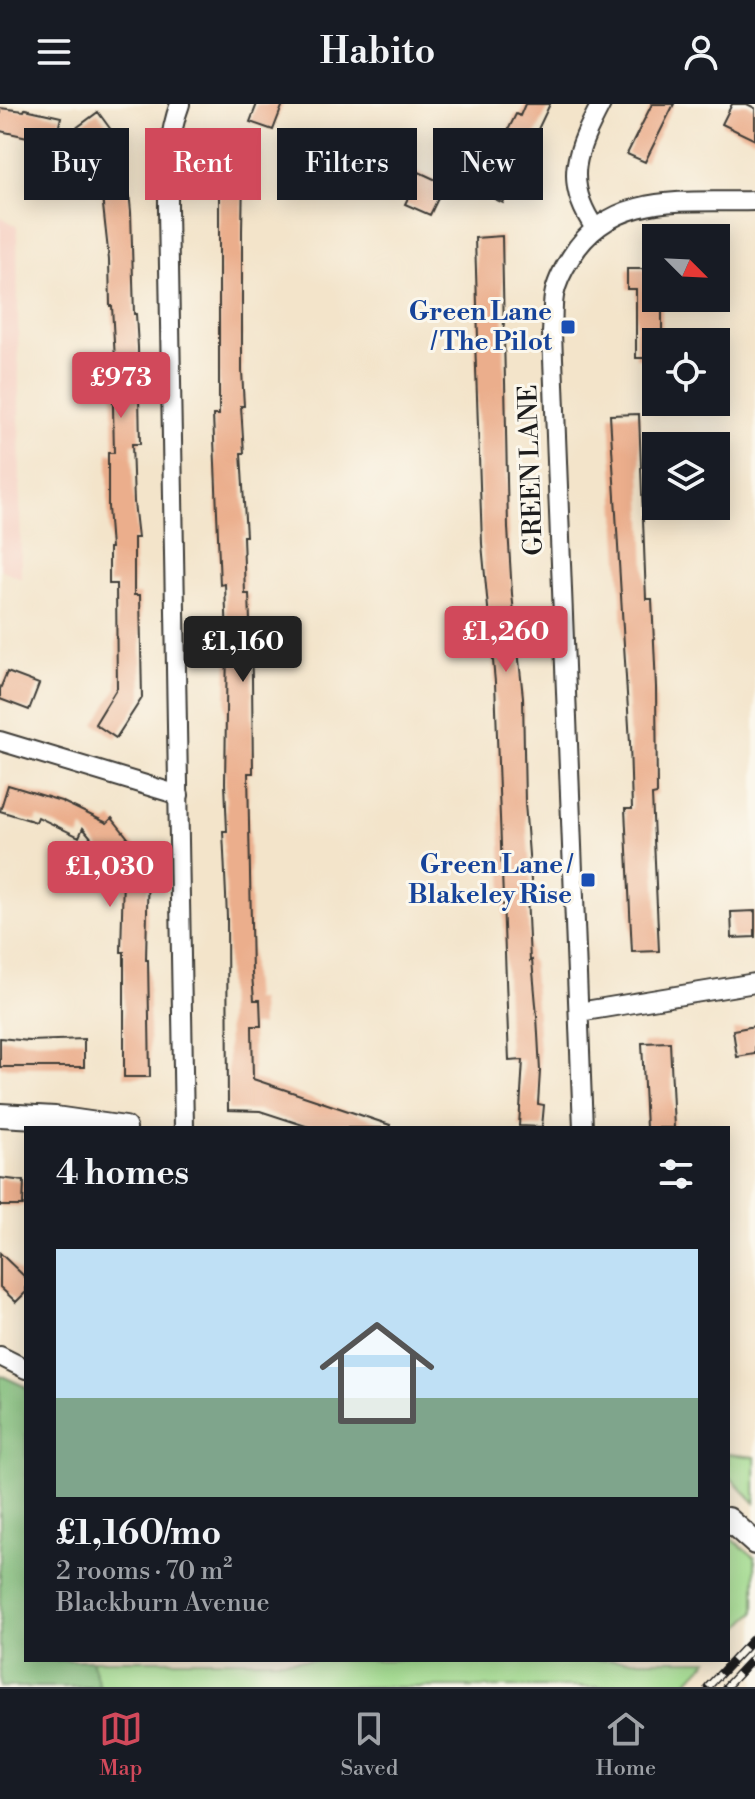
<!DOCTYPE html>
<html lang="en">
<head>
<meta charset="utf-8">
<style>
	:root { --surface:#171b24; --page:#242831; --text:#f1f3f6; --muted:#9ea1a6; --line:#363941; --accent:#d1495b }
	body { margin:0; font-family:"Libre Bodoni",serif; background:var(--page); color:var(--text); height:100vh; display:flex; flex-direction:column; font-size:30px; white-space:nowrap }
	* { box-sizing:border-box; margin:0 }
	p { font-size:26px; color:var(--muted) }
	.icon { flex:none; width:44px; height:44px; fill:none; stroke:currentColor; stroke-width:2; stroke-linecap:round; stroke-linejoin:round }
	.map { position:relative; flex:1; overflow:hidden }
	.panel { position:absolute; left:24px; top:1022px; width:706px; height:536px; display:flex; flex-direction:column; background:var(--surface); border-radius:0px; box-shadow:0 4px 20px #0003 }
	.panel>* { flex:none }
	.banner { position:absolute; left:24px; top:24px; width:708px; height:72px; display:flex; gap:16px }
	.needle { width:52px; rotate:114deg }
	.tools { position:absolute; left:642px; top:120px; display:grid; gap:16px }
	.tools a { display:grid; place-items:center; width:88px; height:88px; border-radius:0px; background:var(--surface); box-shadow:0 4px 20px #0003; font-size:40px }
	.price { position:absolute; translate:-50% -68px; padding:0 18px; border-radius:8px; background:var(--accent); color:#fff; font-size:26px; line-height:52px; filter:drop-shadow(0 2px 4px #0008) }
	.price::after { content:''; position:absolute; left:50%; top:48px; width:24px; height:18px; margin-left:-12px; background:inherit; clip-path:polygon(0 0,100% 0,50% 100%) }
	.price.on { background:#222; color:#fff }
	ul { padding:0; list-style:none }
	li { display:grid; align-content:center; gap:16px; height:424px; padding:0 32px }
	li+li { border-top:2px solid var(--line) }
	li span { display:grid; place-items:center; height:248px; border-radius:0px; color:#555 }
	li>.icon { margin-inline-start:auto }
	span .icon { width:144px; height:144px; fill:#fffc; stroke-width:1 }
	li b { font-size:34px }
	h2 { display:flex; justify-content:space-between; align-items:center; height:96px; padding:0 32px; font-size:34px }
	.chip { padding:0 28px; border-radius:0px; background:var(--surface); box-shadow:0 4px 20px #0003; font-size:28px; line-height:72px }
	.chip.on { background:var(--accent); color:#fff }
	header { display:flex; justify-content:space-between; align-items:center; height:104px; padding:0 32px; background:var(--surface); font-size:36px; font-weight:600 }
	.menu { display:flex; justify-content:space-around; align-items:center; height:112px; border-top:2px solid var(--line); background:var(--surface); font-size:22px; color:var(--muted) }
	.menu a { display:grid; justify-items:center; gap:4px }
	.menu .on { color:var(--accent) }
	.map>svg:first-child { display:block }
	.built { fill:#f6d2c5 }
	.green { fill:#a2dc8f; stroke:#5f7c56; stroke-width:2 }
	.forest { fill:#81bc7a; stroke:#4e6c4b; stroke-width:2 }
	.building { fill:#ebae8c }
	.lines { fill:none; stroke-linecap:round; stroke-linejoin:round }
	.minor-casing { stroke:#3c3a36; stroke-width:22 }
	.tertiary-casing { stroke:#3c3a36; stroke-width:26 }
	.minor { stroke:#fff; stroke-width:18 }
	.tertiary { stroke:#fff; stroke-width:22 }
	.rail-casing { stroke:#1c1c1c; stroke-width:9 }
	.rail { stroke:#fbf7ec; stroke-width:6; stroke-dasharray:18; stroke-linecap:butt }
	.transit-dot { fill:#1a4fb4; stroke:#fbf7ec; stroke-width:3 }
	.labels { text-anchor:middle; dominant-baseline:central; stroke-width:6; stroke-linejoin:round; paint-order:stroke }
	.transit-label { font-size:26px; font-weight:bold; fill:#164399; stroke:#fbf7ec; text-anchor:end }
	.street-label { font-size:26px; fill:#1c1c1c; stroke:#fbf7ec }
</style>
</head>
<body>
<header><svg class="icon" aria-label="menu" viewBox="0 0 24 24"><path d="M4 6h16M4 12h16M4 18h16"/></svg>Habito<svg class="icon" aria-label="person" viewBox="0 0 24 24"><circle cx="12" cy="8" r="4"/><path d="M4 21q1-7 8-7t8 7"/></svg></header>
<div class="map">
<svg width="755" height="1583" viewBox="0 0 755 1583">
	<rect width="100%" height="100%" fill="#fbf7ec"/>
	<filter id="ink" filterUnits="userSpaceOnUse"><feTurbulence type="fractalNoise" baseFrequency=".0125" numOctaves="2"/><feDisplacementMap in="SourceGraphic" scale="16" xChannelSelector="R" yChannelSelector="G"/><feConvolveMatrix kernelMatrix="1 2 1 2 8 2 1 2 1" color-interpolation-filters="sRGB"/></filter>
	<filter id="wash" filterUnits="userSpaceOnUse"><feTurbulence type="fractalNoise" baseFrequency=".006" numOctaves="4" result="noise"/><feDisplacementMap in="SourceGraphic" scale="32" xChannelSelector="R" yChannelSelector="G"/><feGaussianBlur stdDeviation="1.8" result="paint"/><feColorMatrix in="noise" values="0 0 0 0 0 0 0 0 0 0 0 0 0 0 0 0 0 1.4 0 .05"/><feComposite in="paint" operator="in"/></filter>
	<g filter="url(#wash)">
		<rect width="100%" height="100%" fill="#f3e4ca"/>
		<!-- built -->
		<path class="built" d="M0,112L17,123L21,474L0,465Z"/>
		<!-- green -->
		<path class="green" d="M0,1271L26,1283V1556H708L682,1583H0Z
			M728,1350L755,1353V1399L728,1371Z
			M728,1432L755,1453V1508L728,1535Z"/>
		<!-- forest -->
		<path class="forest" d="M0,1271L26,1283V1556H91L100,1583H0Z"/>
		<g id="blocks">
			<!-- building -->
			<path class="building" d="M257,0H283L273,26L250,18Z
				M525,0H550L503,99L478,87L516,10L520,12Z
				M652,0H674L645,58L627,50Z
				M732,0H747L755,4V36L722,20Z
				M0,4L24,7L25,5L61,13L55,39L0,27Z
				M98,8L125,45L131,108L134,210H136L138,243L140,340H132L134,398L138,434H134V491H140L142,594L116,634L95,620L117,584L116,480H109V444H111L108,403V349H114L112,256H115L112,202H110L109,156L98,56L75,25Z
				M240,27L261,33L250,72L243,70L242,127V267L244,302H241L244,349H241L246,432H243L245,490H249L252,574L253,669H248L252,870L254,896H260L261,922H252L253,975L390,1021L389,1024H312L260,1007L228,1006L227,813L223,727H227L225,679L227,537L225,480L220,481L213,311H219V79H225Z
				M406,62L445,80L430,111L405,100L412,86L398,80Z
				M502,132L508,424L512,490L523,593L525,699L532,790H527L530,857L532,856L537,912L540,967L538,1000L544,1001L542,1023L519,1022L523,956L509,957L495,578L482,440L475,235L478,234L475,134Z
				M627,165H656V194H662V238H656V254H636V185H627Z
				M639,310L646,495H652L656,583L657,690L652,691L659,847L632,848L625,705H632L630,639L610,311Z
				M7,568L39,580L29,606L0,595V585Z
				M8,681L61,697L107,719L112,714L148,759L146,856H148L150,973H124V848H121L123,772L83,724L79,733L38,713L36,718L0,707Z
				M755,807V833L732,834L731,808Z
				M755,922V950L737,953L733,926Z
				M0,934L29,937L84,935V963H0Z
				M670,938L674,1024H646L642,939Z
				M0,1074L24,1077L23,1102H0Z
				M0,1149L26,1174V1188L16,1198L0,1183Z"/>
		</g>
	</g>
	<g filter="url(#ink)">
		<use href="#blocks" fill-opacity="0" stroke="#3c3a36" stroke-width="2"/>
		<g class="lines">
			<!-- minor casing -->
			<g class="minor-casing">
				<path id="minor" d="M180,0C167,34 168,69 168,105L184,1024
					M595,124C562,77 577,46 601,0
					M0,637L179,691
					M579,908L755,879
					M583,1024L552,229C553,217 552,204 554,192C556,179 564,164 571,153C612,86 688,99 755,97
					M0,1252L26,1265"/>
			</g>
			<!-- tertiary casing -->
			<g class="tertiary-casing">
				<path id="tertiary" d="M0,1011L55,1014L125,1024
					M728,1415L755,1439"/>
			</g>
			<!-- minor -->
			<use href="#minor" class="minor"/>
			<!-- tertiary -->
			<use href="#tertiary" class="tertiary"/>
			<!-- rail casing -->
			<g class="rail-casing">
				<path id="rail" d="M708,1583L755,1533
					M726,1583L755,1552"/>
			</g>
			<!-- rail -->
			<use href="#rail" class="rail"/>
		</g>
	</g>
	<!-- markers -->
	<g class="transit-dot">
		<rect x="560" y="215" width="16" height="16" rx="4"/>
		<rect x="580" y="768" width="16" height="16" rx="4"/>
	</g>
	<g class="labels">
		<!-- transit labels -->
		<g class="transit-label">
			<text x="552" y="208">Green Lane<tspan x="552" dy="30">/ The Pilot</tspan></text>
			<text x="572" y="761">Green Lane /<tspan x="572" dy="30">Blakeley Rise</tspan></text>
		</g>
		<!-- street labels -->
		<g class="street-label">
			<text transform="translate(531 366) rotate(-92)">GREEN LANE</text>
		</g>
	</g>
</svg>
<div class="tools">
<a><svg class="needle" viewBox="-14 -14 28 28"><path d="M0-13l5 13h-10z" fill="#e53935"/><path d="M0 13l5-13h-10z" fill="#9ea1a6"/></svg></a>
<a><svg class="icon" aria-label="locate" viewBox="0 0 24 24"><circle cx="12" cy="12" r="6"/><path d="M12 2v4M12 18v4M2 12h4M18 12h4"/></svg></a>
<a><svg class="icon" aria-label="layers" viewBox="0 0 24 24"><path d="M12 4l9 5-9 5-9-5zM3 14l9 5 9-5"/></svg></a>
</div>
<b class="price" style="left:121px;top:316px">£973</b>
<b class="price" style="left:506px;top:570px">£1,260</b>
<b class="price on" style="left:243px;top:580px">£1,160</b>
<b class="price" style="left:110px;top:805px">£1,030</b>
<div class="banner">
<a class="chip">Buy</a>
<a class="chip on">Rent</a>
<a class="chip">Filters</a>
<a class="chip">New</a>
</div>
<section class="panel">
<h2>4 homes<svg class="icon" aria-label="filters" viewBox="0 0 24 24"><path d="M4 7h16M4 17h16"/><circle cx="9" cy="7" r="2"/><circle cx="15" cy="17" r="2"/></svg></h2>
<ul>
<li><span style="background:linear-gradient(#bfe0f5 60%,#7fa58c 0)"><svg class="icon" aria-label="home" viewBox="0 0 24 24"><path d="M3 11l9-7 9 7M6 9v11h12V9"/></svg></span><div><b>£1,160/mo</b><p>2 rooms · 70 m²</p><p>Blackburn Avenue</p></div></li>
</ul>
</section>
</div>
<nav class="menu">
<a class="on"><svg class="icon" aria-label="map" viewBox="0 0 24 24"><path d="M3 6l6-2 6 2 6-2v14l-6 2-6-2-6 2zM9 4v14M15 6v14"/></svg>Map</a>
<a><svg class="icon" aria-label="saved" viewBox="0 0 24 24"><path d="M7 4h10v16l-5-4-5 4z"/></svg>Saved</a>
<a><svg class="icon" aria-label="home" viewBox="0 0 24 24"><path d="M3 11l9-7 9 7M6 9v11h12V9"/></svg>Home</a>
</nav>
</body>
</html>
